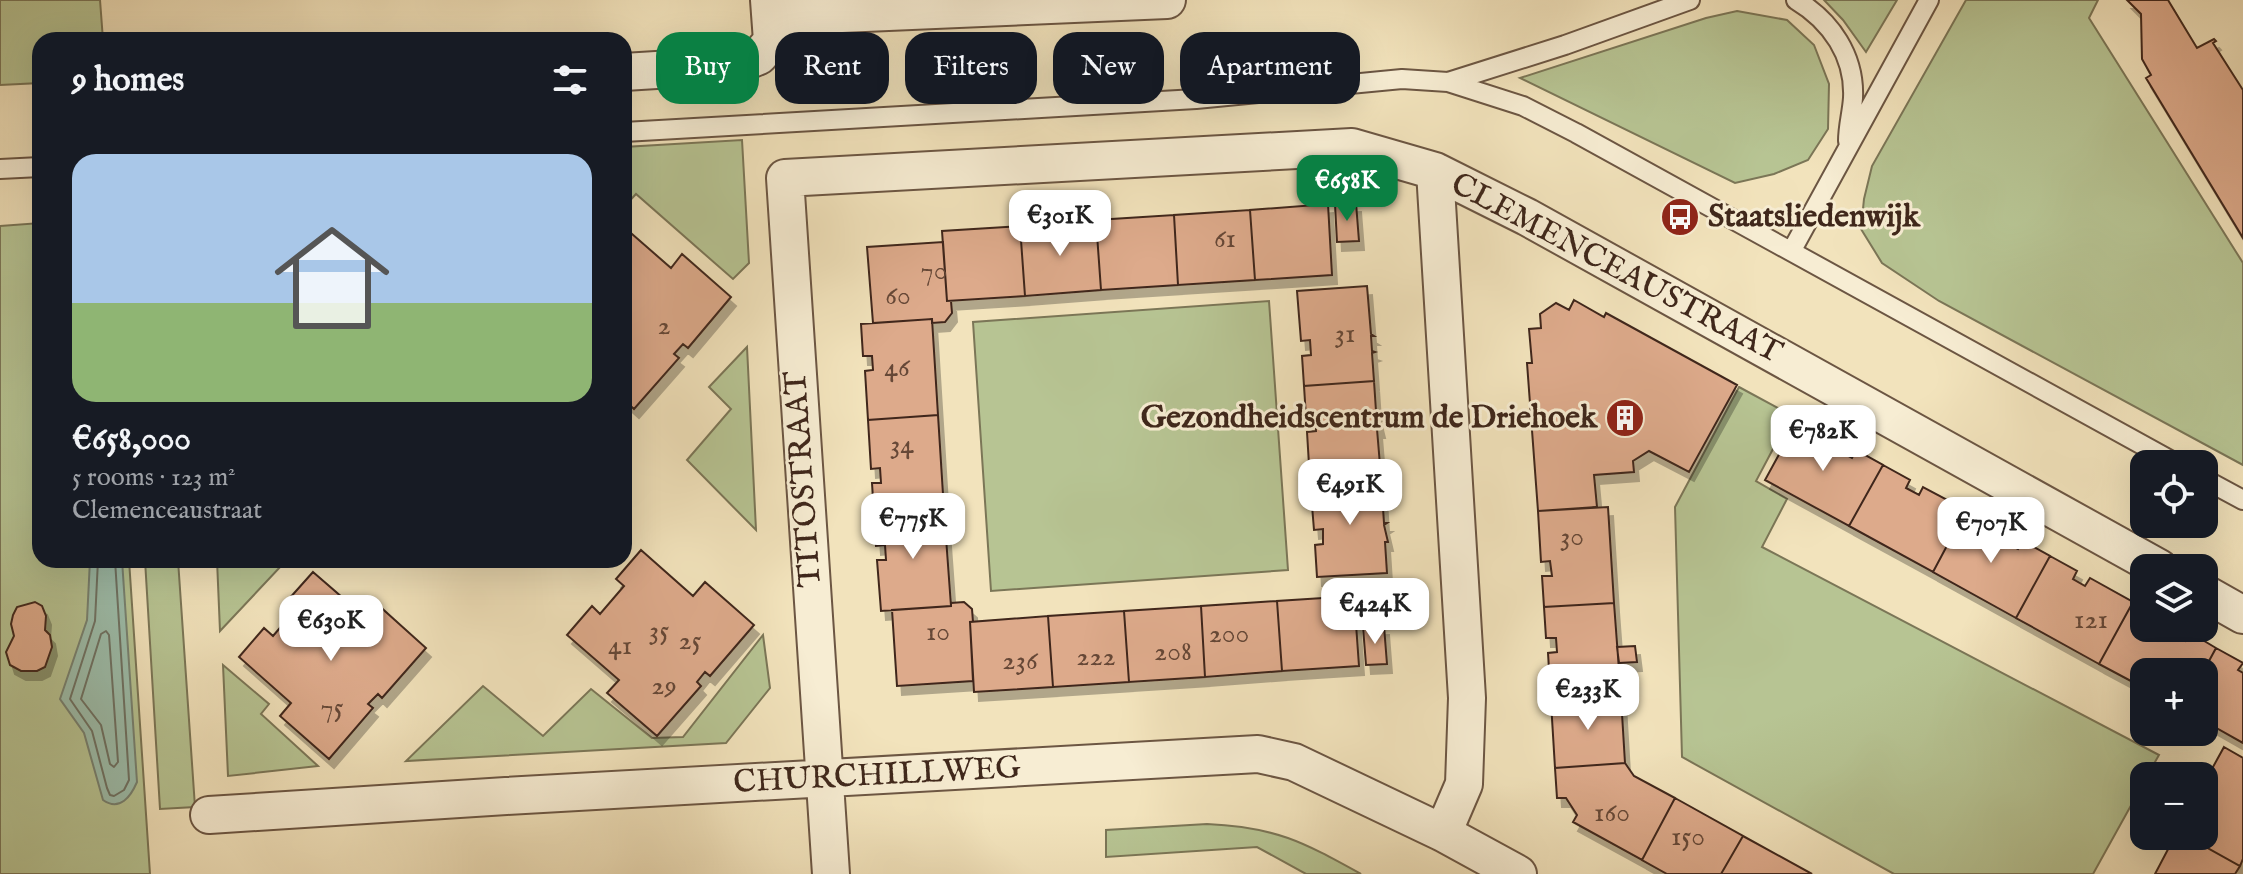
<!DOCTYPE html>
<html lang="en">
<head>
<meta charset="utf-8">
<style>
	:root { --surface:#171b24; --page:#242831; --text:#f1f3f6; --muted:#9ea1a6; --line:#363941; --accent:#0b8043 }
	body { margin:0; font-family:"IM FELL English",serif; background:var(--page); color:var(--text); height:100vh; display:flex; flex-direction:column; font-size:30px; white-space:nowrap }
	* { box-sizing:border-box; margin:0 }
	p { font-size:26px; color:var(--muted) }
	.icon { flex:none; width:44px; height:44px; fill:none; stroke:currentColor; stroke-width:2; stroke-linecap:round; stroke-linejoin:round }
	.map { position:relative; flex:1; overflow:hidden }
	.sheet { position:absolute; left:32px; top:32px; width:600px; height:536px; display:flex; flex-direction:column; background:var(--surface); border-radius:24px; box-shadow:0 8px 32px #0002 }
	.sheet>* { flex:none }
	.banner { position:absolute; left:656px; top:32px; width:760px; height:72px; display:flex; gap:16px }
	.tools { position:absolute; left:2130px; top:450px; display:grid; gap:16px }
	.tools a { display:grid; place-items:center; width:88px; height:88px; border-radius:16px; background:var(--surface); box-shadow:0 8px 32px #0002; font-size:40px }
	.price { position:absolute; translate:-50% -68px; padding:0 18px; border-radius:16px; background:#fff; color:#222; font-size:26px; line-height:52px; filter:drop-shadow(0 2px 4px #0008) }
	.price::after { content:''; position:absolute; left:50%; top:48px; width:24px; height:18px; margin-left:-12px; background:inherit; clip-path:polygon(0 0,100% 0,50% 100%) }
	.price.selected { background:var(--accent); color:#fff }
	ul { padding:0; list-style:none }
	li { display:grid; align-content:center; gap:16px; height:424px; padding:0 40px }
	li+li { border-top:2px solid var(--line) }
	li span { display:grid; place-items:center; height:248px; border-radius:24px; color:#555 }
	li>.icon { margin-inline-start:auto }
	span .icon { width:144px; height:144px; fill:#fffc; stroke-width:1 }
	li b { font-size:34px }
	h2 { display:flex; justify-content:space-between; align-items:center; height:96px; padding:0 40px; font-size:34px }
	.tag { padding:0 28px; border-radius:24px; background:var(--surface); box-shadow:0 8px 32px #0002; font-size:28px; line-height:72px }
	.tag.selected { background:var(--accent); color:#fff }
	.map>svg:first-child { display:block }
	.green { fill:#b7c493; stroke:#7b7657; stroke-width:2 }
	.water { fill:#9cbeac; stroke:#778272; stroke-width:2 }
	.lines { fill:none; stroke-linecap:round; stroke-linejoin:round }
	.shore { stroke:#6e7264; stroke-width:2 }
	.building { fill:#ddaa8b; stroke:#3f271b; stroke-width:2; filter:url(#shadow) }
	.service-casing { stroke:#6c5643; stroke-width:22 }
	.minor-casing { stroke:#6c5643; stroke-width:40 }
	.service { stroke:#f7edd3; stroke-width:18 }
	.minor { stroke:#f7edd3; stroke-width:36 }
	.labels { text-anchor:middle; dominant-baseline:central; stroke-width:6; stroke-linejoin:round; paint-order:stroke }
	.number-label { font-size:28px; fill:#664837 }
	.poi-label { font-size:32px; font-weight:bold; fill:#3f271b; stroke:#f7edd3; text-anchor:start }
	.street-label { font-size:32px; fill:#3f271b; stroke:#f7edd3 }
</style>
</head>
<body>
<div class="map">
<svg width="2243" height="874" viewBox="0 0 2243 874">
	<defs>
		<filter id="shadow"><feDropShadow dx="5" dy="9" stdDeviation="0" flood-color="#0004"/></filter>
	</defs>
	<rect width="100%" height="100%" fill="#f2e3bc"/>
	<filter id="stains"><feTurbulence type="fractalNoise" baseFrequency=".0025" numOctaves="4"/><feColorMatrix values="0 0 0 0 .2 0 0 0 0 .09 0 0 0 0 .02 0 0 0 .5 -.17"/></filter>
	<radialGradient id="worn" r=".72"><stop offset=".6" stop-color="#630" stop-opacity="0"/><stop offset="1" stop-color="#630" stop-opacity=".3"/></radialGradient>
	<!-- green -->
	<path class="green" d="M0,0H100L103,40H40V83L0,85Z
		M1824,0H1897L1866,52L1843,20Z
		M1966,0H2098L2089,18L2243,263V465L1939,301L1882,263L1861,229L1864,199L1872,166Z
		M1737,11L1787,20L1814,45L1829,84L1828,129L1808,160L1774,174L1735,183L1520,78L1706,18Z
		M742,140L749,263L733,279L636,194L624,207V147Z
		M40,223V560H129L150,874H0V226Z
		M1269,301L1288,570L991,591L973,322Z
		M747,347L756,530L687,460L731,409L709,387Z
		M1739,387L1791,415L1756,481L1787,499L1762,547L2159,755L2147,776H2144V782L2093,874H1894L1682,757L1675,507Z
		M145,560H178L195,807L160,809Z
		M217,560H277L282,565L220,631Z
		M763,635L770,688L726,743L406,761L483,686L543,736L591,689L652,738L683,737Z
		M223,665L269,704L261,714L318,766L228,776Z
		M1207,824C1276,827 1303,842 1361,874H1306L1257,847L1106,857V830Z"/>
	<!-- water -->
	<path class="water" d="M90,560H122L137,782C131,796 120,812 103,800L84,733L60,699L87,620Z"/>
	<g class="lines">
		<!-- shore -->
		<path class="shore" d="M98,560L95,621L70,699L92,731L107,788L110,795L114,796L124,790L129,780L115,560
			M106,631L109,635L118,762L114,767L110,764L101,725L81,699L101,634Z"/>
	</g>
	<!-- building -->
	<path class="building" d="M2127,0H2168L2197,48L2214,39L2216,41L2213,43L2243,90V238L2146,78L2151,75L2142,59L2141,14Z
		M1356,203L1359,241L1337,242L1335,204Z
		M1328,204L1332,275L1255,280L1250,210Z
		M1250,210L1255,280L1178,285L1174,215Z
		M1174,215L1178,285L1101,290L1096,220Z
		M1096,220L1101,290L1025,296L1020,226Z
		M1020,226L1025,296L947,301L942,231Z
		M624,227L671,268L682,254L731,297L688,348L683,344L674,354L679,358L634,409L624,400Z
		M943,242L947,301H951L952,313L945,322L932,323V319L873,323L867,247Z
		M1367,286L1371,334L1374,336H1371L1372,351L1375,352L1372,353L1374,381L1304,386L1302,356L1311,355L1310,340L1301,341L1297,291Z
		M1574,300L1604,317L1606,313L1737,385L1689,472L1649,451L1633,461L1634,472L1594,475L1597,507L1538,511L1527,363H1532L1529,329L1541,328L1540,314L1556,303L1569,310Z
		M932,319L938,415L868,420L865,371L873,370L872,356H863L861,324Z
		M1374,381L1376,411H1379L1376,413L1380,429H1377L1381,477L1310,481L1307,432L1316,431L1315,417H1306L1304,386Z
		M938,415L944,510L874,515L872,483H881L880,468L871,469L868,420Z
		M1799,418L1843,443L1839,451L1852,458L1856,450L1883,465L1849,526L1765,480Z
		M1883,465L1910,480L1906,488L1919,495L1923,487L1966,510L1933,572L1849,526Z
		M1381,477L1384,523H1387L1384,525L1388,542H1385L1387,573L1317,577L1315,545L1323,544V529L1314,530L1310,481Z
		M1608,507L1614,603L1544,607L1542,576H1552L1550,561L1541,562L1538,511Z
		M944,510L951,606L881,611L877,560H886L885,545L876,546L874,515Z
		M1966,510L2010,535L2006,543L2018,549L2023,541L2050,556L2016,618L1933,572Z
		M641,550L693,596L705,582L754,625L710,676L705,672L697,682L701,686L657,736L607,693L619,680L567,635L592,606L600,614L624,586L616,579Z
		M2050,556L2077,571L2073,579L2085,586L2090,578L2133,602L2099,664L2016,618Z
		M313,572L365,617L377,604L426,648L382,698L378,694L368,704L373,708L329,759L280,716L291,703L239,657L264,628L273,636L297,608L288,600Z
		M1354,596L1359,666L1282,671L1277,601Z
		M1277,601L1282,671L1205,677L1201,606Z
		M35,602L42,606L46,616L45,630L50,635L52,647L45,667L37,671H21L10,665L6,652L14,636L11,624L13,615L17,607Z
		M964,602L972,609L973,622H970L973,681L897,686L892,610L951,606V603Z
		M2133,602L2144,608V628H2175L2171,634L2185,641L2189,632L2216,648L2203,672H2144V688L2099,664Z
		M1614,603L1621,697L1551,702L1548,653L1557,652L1556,638H1546L1544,607Z
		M1201,606L1205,677L1129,682L1124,611Z
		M1124,611L1129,682L1053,687L1048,616Z
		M1048,616L1053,687L974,692L970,622Z
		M1384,626L1387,664L1366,665L1363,627Z
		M1635,646L1637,662L1619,663L1617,647Z
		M2216,648L2243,663L2238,670L2243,673V743L2204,721L2203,672Z
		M1621,697L1625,763L1555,768L1551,702Z
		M2224,747L2243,758V859L2240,866L2186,836H2204V791L2209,793L2216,780L2208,776Z
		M1625,763L1634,776L1675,798L1642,860L1573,822L1577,815L1566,798H1557L1555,768Z
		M1675,798L1743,836L1721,874H1667L1642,860Z
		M1743,836L1812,874H1721Z
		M2175,836H2186L2240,866L2235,874H2155Z"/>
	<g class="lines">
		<!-- service casing -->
		<g class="service-casing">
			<path id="service" d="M1796,0C1831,21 1855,56 1853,98C1852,113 1848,126 1848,141
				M1448,82L1565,45L1690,0
				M624,132L1196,99L1402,79L1448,82L1523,106L1576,133L2177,464
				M0,169L40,167
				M1792,250L1929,0
				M2204,479L2243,500"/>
		</g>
		<!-- minor casing -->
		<g class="minor-casing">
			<path id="minor" d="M771,17L1167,0
				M624,72L737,65L759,56L772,41L769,0
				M1435,171L1467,698L1464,784L1443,833
				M2204,593L2243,615
				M209,815L506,796L1258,754L1294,762L1443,833L1518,874
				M831,874L785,178L1352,147L1435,171L1527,217L2159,568"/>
		</g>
		<!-- service -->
		<use href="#service" class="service"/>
		<!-- minor -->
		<use href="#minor" class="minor"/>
	</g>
	<!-- icons -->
	<defs>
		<g id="bus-disc" transform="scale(2)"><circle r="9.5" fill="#8f2418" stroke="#f7edd3"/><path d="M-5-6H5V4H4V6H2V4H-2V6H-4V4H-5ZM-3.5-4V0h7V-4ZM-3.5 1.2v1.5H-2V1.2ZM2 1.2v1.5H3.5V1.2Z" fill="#fff"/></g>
		<g id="building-disc" transform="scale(2)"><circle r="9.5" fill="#8f2418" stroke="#f7edd3"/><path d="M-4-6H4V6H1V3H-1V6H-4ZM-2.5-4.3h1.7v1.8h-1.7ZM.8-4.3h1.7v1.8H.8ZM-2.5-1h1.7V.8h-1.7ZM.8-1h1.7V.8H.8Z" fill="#fff"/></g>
	</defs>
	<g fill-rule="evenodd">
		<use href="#bus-disc" x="1680" y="217"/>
		<use href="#building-disc" x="1625" y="418"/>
	</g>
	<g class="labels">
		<!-- number labels -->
		<g class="number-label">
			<text x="1225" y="239">61</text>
			<text x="934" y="271">70</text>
			<text x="898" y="296">60</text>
			<text x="664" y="326">2</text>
			<text x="1345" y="334">31</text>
			<text x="897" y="368">46</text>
			<text x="902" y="445">34</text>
			<text x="1572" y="537">30</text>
			<text x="2091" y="620">121</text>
			<text x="659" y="631">35</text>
			<text x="938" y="632">10</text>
			<text x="1229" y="634">200</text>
			<text x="690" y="641">25</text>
			<text x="620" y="646">41</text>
			<text x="1173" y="652">208</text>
			<text x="1096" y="657">222</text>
			<text x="1020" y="661">236</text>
			<text x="664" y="686">29</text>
			<text x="332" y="708">75</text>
			<text x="1612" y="813">160</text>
			<text x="1688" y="837">150</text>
		</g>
		<!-- poi labels -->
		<g class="poi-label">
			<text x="1708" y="217">Staatsliedenwijk</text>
			<text x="1597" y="418" text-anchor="end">Gezondheidscentrum de Driehoek</text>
		</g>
		<!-- street labels -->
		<g class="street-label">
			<text transform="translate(1616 269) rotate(28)">CLEMENCEAUSTRAAT</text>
			<text transform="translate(804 479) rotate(-94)">TITOSTRAAT</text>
			<text transform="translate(877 776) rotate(-3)">CHURCHILLWEG</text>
		</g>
	</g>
	<rect width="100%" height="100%" filter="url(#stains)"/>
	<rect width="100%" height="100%" fill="url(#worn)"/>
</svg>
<div class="tools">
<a><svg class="icon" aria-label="locate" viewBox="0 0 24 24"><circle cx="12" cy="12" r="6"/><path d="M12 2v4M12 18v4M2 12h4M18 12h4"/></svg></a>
<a><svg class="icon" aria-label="layers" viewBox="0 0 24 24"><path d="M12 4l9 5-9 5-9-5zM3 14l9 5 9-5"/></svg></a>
<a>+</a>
<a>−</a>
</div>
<b class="price selected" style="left:1347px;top:223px">€658K</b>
<b class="price" style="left:1060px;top:258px">€301K</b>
<b class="price" style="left:1823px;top:473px">€782K</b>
<b class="price" style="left:1350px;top:527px">€491K</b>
<b class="price" style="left:913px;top:561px">€775K</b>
<b class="price" style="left:1991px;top:565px">€707K</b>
<b class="price" style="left:1375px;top:646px">€424K</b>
<b class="price" style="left:331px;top:663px">€630K</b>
<b class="price" style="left:1588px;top:732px">€233K</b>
<div class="banner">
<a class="tag selected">Buy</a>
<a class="tag">Rent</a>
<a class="tag">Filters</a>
<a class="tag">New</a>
<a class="tag">Apartment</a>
</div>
<section class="sheet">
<h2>9 homes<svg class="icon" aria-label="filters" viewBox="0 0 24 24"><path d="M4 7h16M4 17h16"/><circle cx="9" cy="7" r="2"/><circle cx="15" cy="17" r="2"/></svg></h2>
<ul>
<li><span style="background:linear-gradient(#a9c7e8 60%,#8fb573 0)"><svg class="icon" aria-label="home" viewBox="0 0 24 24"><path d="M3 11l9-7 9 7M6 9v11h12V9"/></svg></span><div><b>€658,000</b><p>5 rooms · 123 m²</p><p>Clemenceaustraat</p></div></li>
</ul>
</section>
</div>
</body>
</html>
